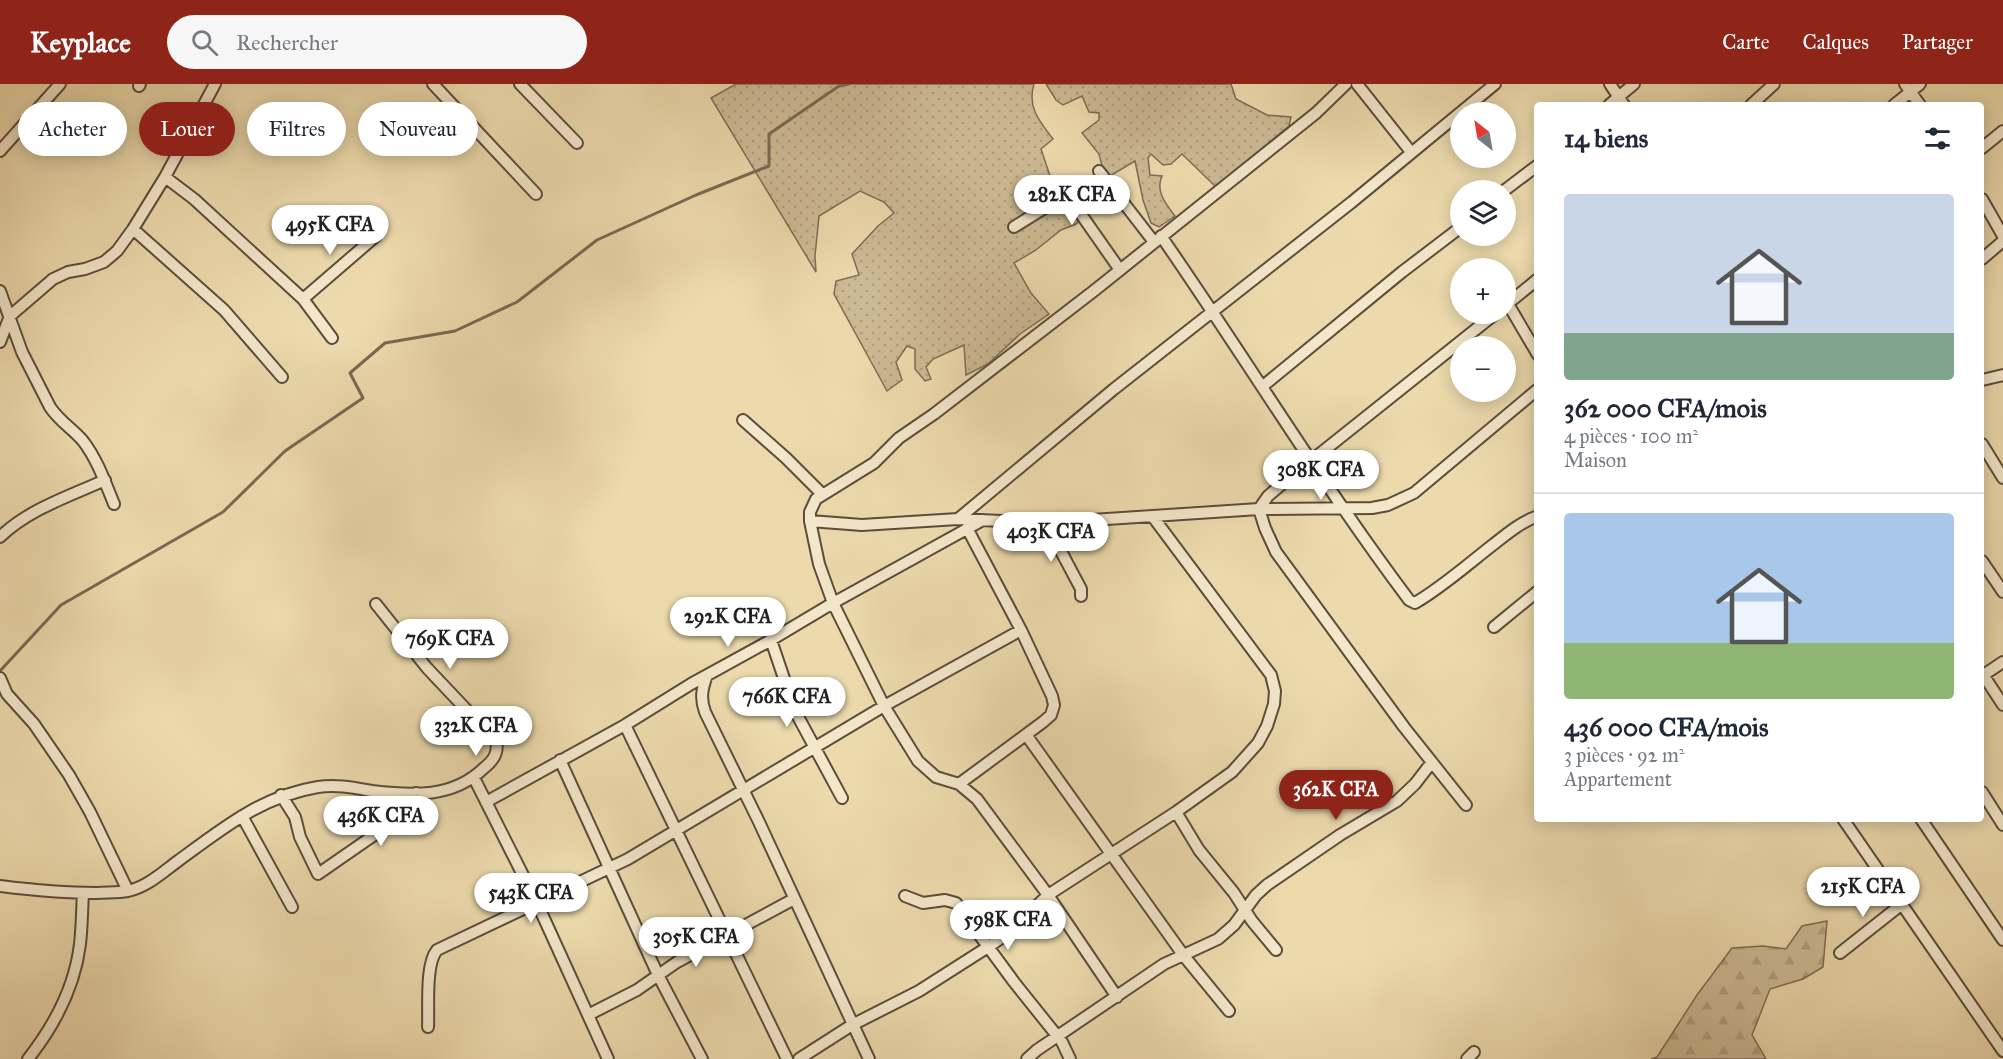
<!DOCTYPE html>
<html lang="fr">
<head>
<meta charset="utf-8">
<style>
	:root { --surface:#fff; --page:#f6f6f7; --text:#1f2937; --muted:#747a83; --line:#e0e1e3; --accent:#8f2418 }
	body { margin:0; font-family:"IM FELL Great Primer",serif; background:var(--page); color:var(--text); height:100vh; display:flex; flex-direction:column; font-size:22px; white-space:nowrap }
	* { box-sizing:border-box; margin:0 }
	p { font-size:20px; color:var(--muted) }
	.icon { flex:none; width:33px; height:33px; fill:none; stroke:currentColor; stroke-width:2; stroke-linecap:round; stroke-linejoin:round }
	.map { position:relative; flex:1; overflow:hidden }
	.panel { position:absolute; left:1534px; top:18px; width:450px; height:720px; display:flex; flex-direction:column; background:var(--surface); border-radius:6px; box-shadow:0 3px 15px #0003 }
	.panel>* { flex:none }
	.hud { position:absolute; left:18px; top:18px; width:570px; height:54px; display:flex; gap:12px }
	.needle { width:39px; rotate:329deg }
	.tools { position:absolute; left:1450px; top:18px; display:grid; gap:12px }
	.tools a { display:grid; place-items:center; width:66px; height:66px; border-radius:50%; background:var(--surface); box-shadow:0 3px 15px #0003; font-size:30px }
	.price { position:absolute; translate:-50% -51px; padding:0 14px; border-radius:21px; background:#fff; color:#222; font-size:20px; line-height:39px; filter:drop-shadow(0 2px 3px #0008) }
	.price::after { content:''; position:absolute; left:50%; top:36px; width:18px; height:14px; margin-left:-9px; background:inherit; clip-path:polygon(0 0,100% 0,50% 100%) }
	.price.selected { background:var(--accent); color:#fff }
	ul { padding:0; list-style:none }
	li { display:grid; align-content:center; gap:12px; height:318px; padding:0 30px }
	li+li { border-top:2px solid var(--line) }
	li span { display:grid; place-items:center; height:186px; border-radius:6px; color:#555 }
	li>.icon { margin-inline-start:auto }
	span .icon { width:108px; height:108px; fill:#fffc; stroke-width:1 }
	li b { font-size:26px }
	h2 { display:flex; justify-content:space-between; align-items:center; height:72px; padding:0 30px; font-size:26px }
	.pill { padding:0 21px; border-radius:27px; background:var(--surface); box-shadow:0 3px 15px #0003; font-size:21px; line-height:54px }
	.pill.selected { background:var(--accent); color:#fff }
	header { display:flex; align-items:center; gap:36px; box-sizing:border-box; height:84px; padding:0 30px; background:var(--accent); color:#fff }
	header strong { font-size:28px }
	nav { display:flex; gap:33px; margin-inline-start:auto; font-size:21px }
	.search { width:420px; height:54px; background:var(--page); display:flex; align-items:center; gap:15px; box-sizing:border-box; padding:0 21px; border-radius:33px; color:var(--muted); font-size:22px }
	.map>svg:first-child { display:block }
	.grass { fill:url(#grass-dots); stroke:#7c6c56; stroke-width:1.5 }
	.forest { fill:url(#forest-firs); stroke:#7c6c56; stroke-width:1.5 }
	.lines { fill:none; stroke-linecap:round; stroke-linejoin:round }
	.stream { stroke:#796852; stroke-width:3 }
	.minor-casing { stroke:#5d4c3c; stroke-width:14 }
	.minor { stroke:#f3e7ca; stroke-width:10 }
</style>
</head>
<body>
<header>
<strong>Keyplace</strong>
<div class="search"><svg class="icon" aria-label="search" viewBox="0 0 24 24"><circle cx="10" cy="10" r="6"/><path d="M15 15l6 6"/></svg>Rechercher</div>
<nav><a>Carte</a><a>Calques</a><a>Partager</a></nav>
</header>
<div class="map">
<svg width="2003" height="975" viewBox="0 0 2003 975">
	<defs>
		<pattern id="grass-dots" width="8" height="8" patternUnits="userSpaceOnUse" patternTransform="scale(1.5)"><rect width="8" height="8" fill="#ccba94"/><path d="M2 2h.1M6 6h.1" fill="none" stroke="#b09f7f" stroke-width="1.8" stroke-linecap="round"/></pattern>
		<pattern id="forest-firs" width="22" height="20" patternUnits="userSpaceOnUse" patternTransform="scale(1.5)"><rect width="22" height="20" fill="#ccba94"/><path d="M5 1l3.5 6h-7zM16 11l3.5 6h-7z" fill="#b09f7f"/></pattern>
	</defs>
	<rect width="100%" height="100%" fill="#ecdaad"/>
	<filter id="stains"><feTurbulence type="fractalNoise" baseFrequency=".00333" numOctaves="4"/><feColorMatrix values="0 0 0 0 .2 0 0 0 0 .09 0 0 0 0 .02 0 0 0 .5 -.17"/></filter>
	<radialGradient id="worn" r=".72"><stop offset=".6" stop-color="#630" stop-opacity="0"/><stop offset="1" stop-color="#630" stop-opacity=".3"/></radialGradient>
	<!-- grass -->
	<path class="grass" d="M736,0H1034C1027,23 1039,37 1053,55L1041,65L1054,104L1072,110L1094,112L1095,123L1076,140L1061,146L1036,166L1014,179L1031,209L1049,230L1020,250L988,280L966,291L964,261L933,275L926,283L931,295L925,297L915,285V265L907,262L896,278L902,296L887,307L834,210L836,197L859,191L852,170L878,142L894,129L884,118L860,107L819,132L815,172L816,188L711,14Z
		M1046,0H1231L1236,15L1267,31L1291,33L1289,42L1216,103L1182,70L1171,80L1163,81L1151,70L1148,74L1150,91L1162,92C1155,107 1166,120 1175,132L1159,143L1151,139L1143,116L1135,77L1110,92L1102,82L1099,70L1082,49L1099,36V29L1089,28L1082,12L1063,21L1056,16Z"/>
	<!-- forest -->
	<path class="forest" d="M1827,837L1823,883L1803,895L1770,905L1752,951L1766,975H1651L1657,973L1697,911L1732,864L1763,862L1786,865L1802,842Z"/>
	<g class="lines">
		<!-- stream -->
		<path class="stream" d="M0,587L61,521L223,428L285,367L363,314L350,289L385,259L455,247L517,218L597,156L696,111L769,82V50L839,2L849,0"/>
		<!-- minor casing -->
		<g class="minor-casing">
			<path id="minor" d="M433,0L536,110
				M520,0L577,59
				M1346,0L1316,29L1095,206L934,330L899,354L874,379L816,415L810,428V437L862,441L958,435L1046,439L1259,425L1372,424L1388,421L1414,409L1538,305
				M1357,0L1411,68
				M1610,0L1624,21
				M1905,0L1920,21
				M139,2L140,0
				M1609,21L1634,0
				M1751,21L1774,0
				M1894,21L1920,0
				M1982,64L2003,47
				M0,67L60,0
				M1099,87L1154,158
				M165,93L194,115L303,215L332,254
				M1505,106L1538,81
				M1982,115L2003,152
				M1014,143L1059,115H1068L1076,123L1120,186
				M133,145L224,226L282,293
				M1161,152C1245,273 1321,399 1409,516L1415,519C1444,502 1468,480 1494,460C1508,449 1521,438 1538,432
				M1982,175L2003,157
				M0,207L22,268L50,323C59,337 73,345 83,357C97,375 105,398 114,420
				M303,215L376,152
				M1508,220L1538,271
				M1506,221L1538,195
				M0,258L10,232L53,195L68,188L85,185L104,178L117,167L133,145L165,93L215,0
				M1982,296L2003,291
				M1263,302L1402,188L1461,143
				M743,336L786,374L822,410
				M1982,360L2003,394
				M958,435L1114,305L1352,118L1495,0
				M810,437L819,480L833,519L884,622L918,677L936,693L959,700L977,715L1048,811L1117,913
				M1046,439L1081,505V512
				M0,453C29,425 68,413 105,396
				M1982,477L2003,508
				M1494,543L1538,507
				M771,556L795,627L842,714
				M1982,589L2003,621
				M707,591C702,605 700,614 705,628L759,738L869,975
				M1982,592L2003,578
				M0,594L7,610L34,640L69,691L90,728L128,807
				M625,641L787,975
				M1027,652L1184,872L1229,927
				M560,676L658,891L702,975
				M474,694L537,819L608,975
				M959,700L1043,638L1051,631L1054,621L1052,612L1021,546L967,444
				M1982,708L2003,741
				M281,711L295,733L300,753L318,790L380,747L416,709
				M486,718L625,641L691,600L771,556L833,519L983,436
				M1466,721L1404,643L1276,468L1265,444L1259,425L1268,412L1287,396L1495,230
				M1176,728L1199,766L1234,809L1252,837L1276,866
				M242,732L292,823
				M1843,735L2003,967
				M1921,735L2003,856
				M0,802C32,806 63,809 96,809C106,808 117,809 128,807C147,803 163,788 178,777C223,744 262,712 318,703C336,700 355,704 372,707C413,712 453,714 484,684C493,677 499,669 496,657L427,584L376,520
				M905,812L923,819L945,816L956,819L1014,898L1062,958L1070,975
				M1840,869L1902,820
				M588,931L637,906L677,878L794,815
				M428,943C429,924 425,880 437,866L628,775L884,622L1021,546
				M28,975C54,942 75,902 80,860C82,843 82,826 83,809
				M799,975L852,941L919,907L988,863L1007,850L1048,811L1176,728L1232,688L1258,659L1267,642L1274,620L1275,607L1271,591L1153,433
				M1027,975L1037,966L1164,880L1218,855L1234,841L1256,811L1267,801L1340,751L1397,717L1415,700L1432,678
				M1467,975L1474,968"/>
		</g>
		<!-- minor -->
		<use href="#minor" class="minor"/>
	</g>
	<rect width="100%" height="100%" filter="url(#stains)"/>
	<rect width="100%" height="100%" fill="url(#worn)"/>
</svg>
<div class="tools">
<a><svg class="needle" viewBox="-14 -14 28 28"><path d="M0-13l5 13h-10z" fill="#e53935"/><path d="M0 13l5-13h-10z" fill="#747a83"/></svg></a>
<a><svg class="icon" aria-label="layers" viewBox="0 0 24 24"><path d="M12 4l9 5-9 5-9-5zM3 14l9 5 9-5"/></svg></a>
<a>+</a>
<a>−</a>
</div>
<b class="price" style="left:1072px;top:142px">282K CFA</b>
<b class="price" style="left:330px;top:172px">495K CFA</b>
<b class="price" style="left:1321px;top:417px">308K CFA</b>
<b class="price" style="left:1051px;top:479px">403K CFA</b>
<b class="price" style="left:728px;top:564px">292K CFA</b>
<b class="price" style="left:450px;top:586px">769K CFA</b>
<b class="price" style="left:787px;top:644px">766K CFA</b>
<b class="price" style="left:476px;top:673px">332K CFA</b>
<b class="price selected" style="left:1336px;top:737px">362K CFA</b>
<b class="price" style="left:381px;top:763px">436K CFA</b>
<b class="price" style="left:1863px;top:834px">215K CFA</b>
<b class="price" style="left:531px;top:840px">543K CFA</b>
<b class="price" style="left:1008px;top:867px">598K CFA</b>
<b class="price" style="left:696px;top:884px">305K CFA</b>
<div class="hud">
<a class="pill">Acheter</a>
<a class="pill selected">Louer</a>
<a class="pill">Filtres</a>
<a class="pill">Nouveau</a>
</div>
<section class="panel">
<h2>14 biens<svg class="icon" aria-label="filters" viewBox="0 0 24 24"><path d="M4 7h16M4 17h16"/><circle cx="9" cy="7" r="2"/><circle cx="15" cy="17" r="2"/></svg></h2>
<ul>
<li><span style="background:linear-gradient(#c9d6e8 75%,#7fa58c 0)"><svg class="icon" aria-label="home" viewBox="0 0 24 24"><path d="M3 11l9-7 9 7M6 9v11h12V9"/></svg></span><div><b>362 000 CFA/mois</b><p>4 pièces · 100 m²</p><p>Maison</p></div></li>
<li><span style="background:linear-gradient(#a9c7e8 70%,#8fb573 0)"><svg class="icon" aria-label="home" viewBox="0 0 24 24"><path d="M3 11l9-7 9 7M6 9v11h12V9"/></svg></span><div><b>436 000 CFA/mois</b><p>3 pièces · 92 m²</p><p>Appartement</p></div></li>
</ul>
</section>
</div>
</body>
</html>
